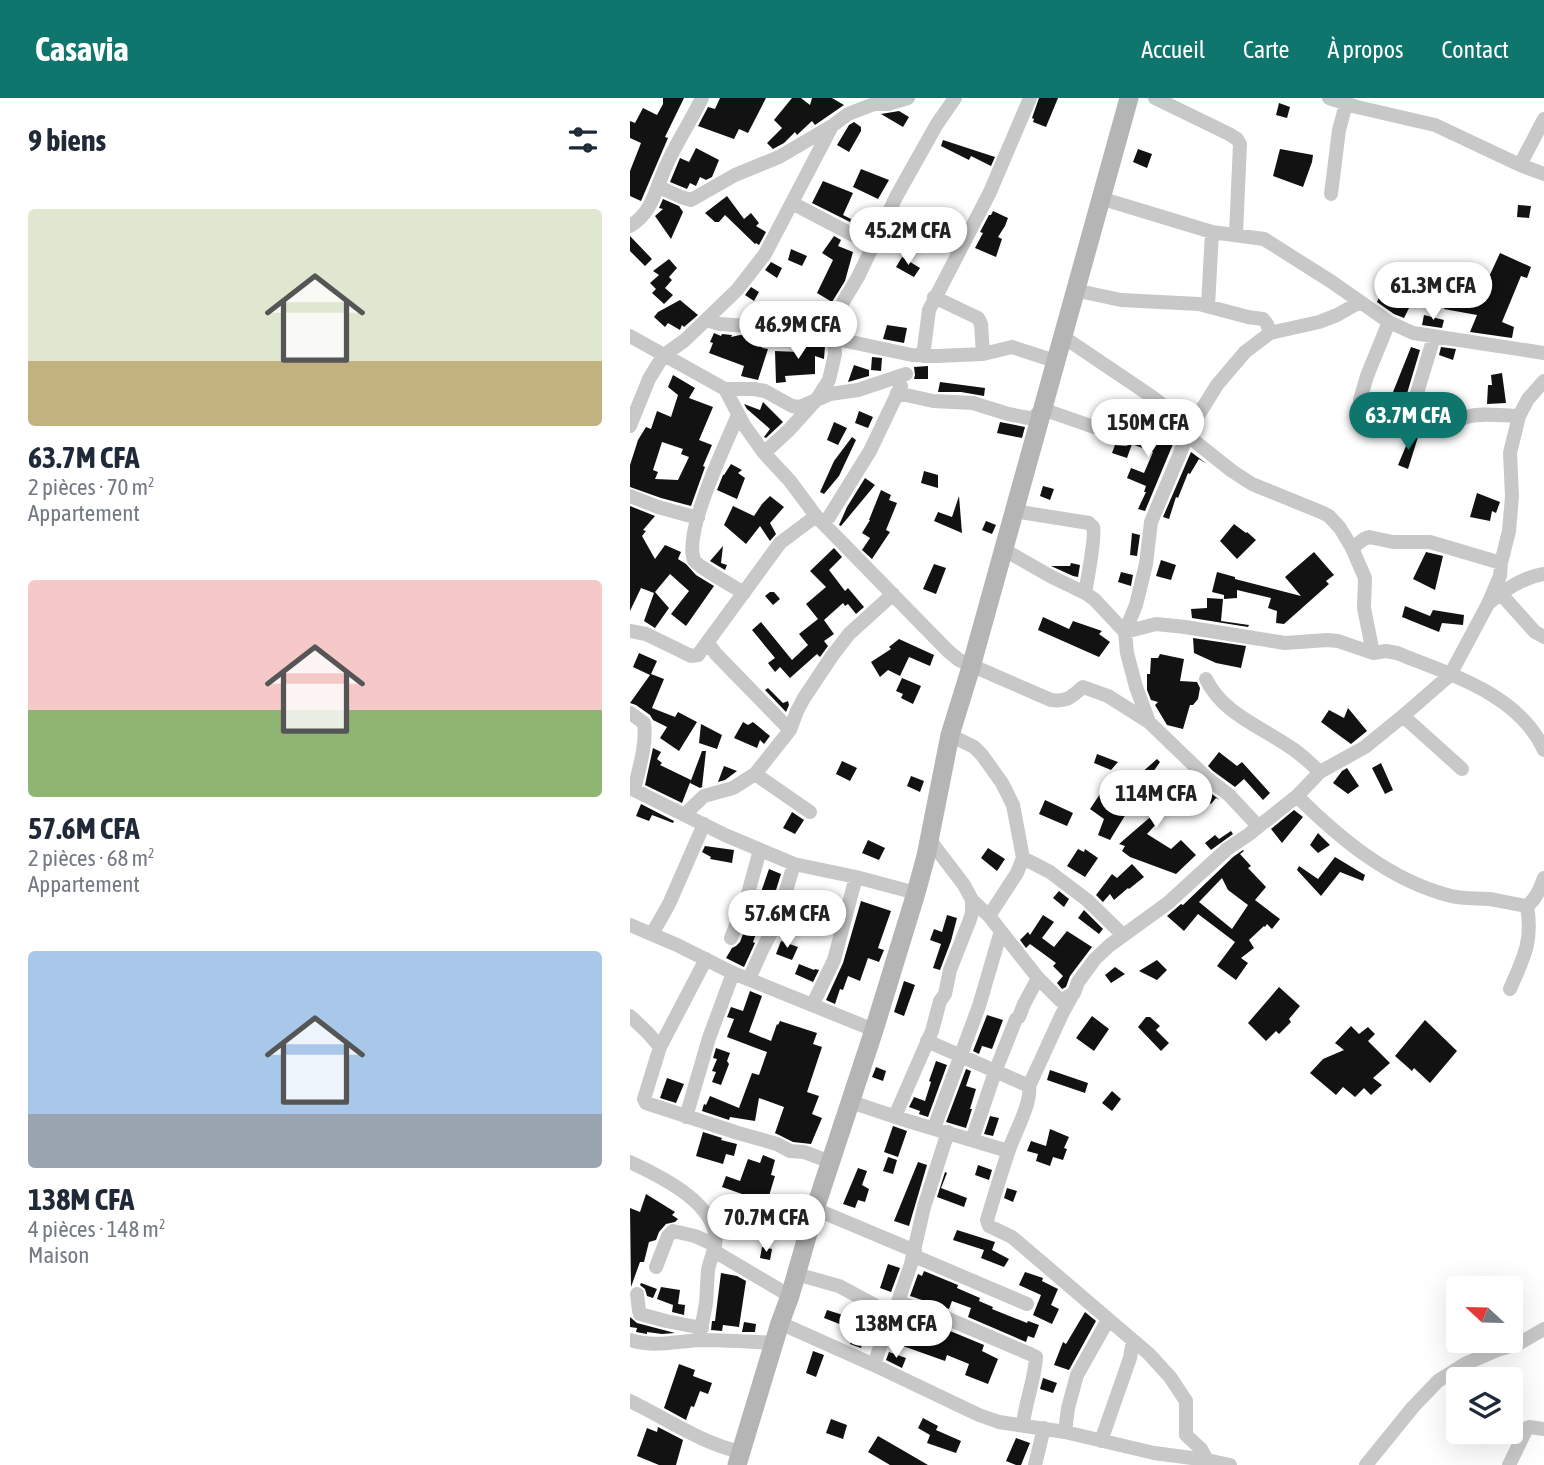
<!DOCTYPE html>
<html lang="fr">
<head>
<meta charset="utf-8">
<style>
	:root { --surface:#fff; --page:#f6f6f7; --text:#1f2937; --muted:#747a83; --accent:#0f766e }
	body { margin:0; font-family:"Asap Condensed",sans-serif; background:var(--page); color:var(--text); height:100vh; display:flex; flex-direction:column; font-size:26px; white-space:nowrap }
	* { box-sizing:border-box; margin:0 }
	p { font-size:23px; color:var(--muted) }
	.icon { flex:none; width:38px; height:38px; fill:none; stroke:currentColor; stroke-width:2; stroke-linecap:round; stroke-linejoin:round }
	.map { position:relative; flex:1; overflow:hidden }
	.drawer { display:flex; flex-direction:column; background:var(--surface); width:630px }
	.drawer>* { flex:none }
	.needle { width:46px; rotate:292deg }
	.buttons { position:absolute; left:816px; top:1178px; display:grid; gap:14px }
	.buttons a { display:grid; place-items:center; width:77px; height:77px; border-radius:7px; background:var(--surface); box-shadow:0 7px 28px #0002; font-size:35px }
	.price { position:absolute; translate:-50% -60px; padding:0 16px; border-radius:24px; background:#fff; color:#222; font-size:23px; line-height:46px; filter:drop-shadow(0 2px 4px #0008) }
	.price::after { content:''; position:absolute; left:50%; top:42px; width:21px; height:16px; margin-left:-10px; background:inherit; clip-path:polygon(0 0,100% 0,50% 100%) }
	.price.selected { background:var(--accent); color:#fff }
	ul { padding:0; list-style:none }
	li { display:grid; align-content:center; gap:14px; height:371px; padding:0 28px }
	li span { display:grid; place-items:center; height:217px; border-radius:7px; color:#555 }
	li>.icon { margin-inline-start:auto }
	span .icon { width:126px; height:126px; fill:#fffc; stroke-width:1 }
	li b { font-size:30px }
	h2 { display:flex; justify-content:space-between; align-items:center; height:84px; padding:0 28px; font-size:30px }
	header { display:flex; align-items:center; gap:42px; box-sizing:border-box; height:98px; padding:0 35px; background:var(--accent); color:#fff }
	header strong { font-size:33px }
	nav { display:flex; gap:38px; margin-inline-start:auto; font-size:24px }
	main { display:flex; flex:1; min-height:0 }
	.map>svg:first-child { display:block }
	.building { fill:#121212; fill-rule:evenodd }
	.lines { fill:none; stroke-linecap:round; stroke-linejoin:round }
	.street { stroke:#c8c8c8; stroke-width:14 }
	.secondary { stroke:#b5b5b5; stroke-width:19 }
</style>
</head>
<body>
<header>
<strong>Casavia</strong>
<nav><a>Accueil</a><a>Carte</a><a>À propos</a><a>Contact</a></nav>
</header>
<main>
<section class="drawer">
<h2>9 biens<svg class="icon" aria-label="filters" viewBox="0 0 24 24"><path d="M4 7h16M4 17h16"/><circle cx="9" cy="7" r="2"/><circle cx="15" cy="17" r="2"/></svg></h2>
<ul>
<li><span style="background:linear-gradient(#dfe7d0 70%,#c2b280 0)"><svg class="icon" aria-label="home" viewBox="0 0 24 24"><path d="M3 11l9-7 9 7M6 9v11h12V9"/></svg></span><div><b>63.7M CFA</b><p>2 pièces · 70 m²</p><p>Appartement</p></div></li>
<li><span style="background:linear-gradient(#f6c9c9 60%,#8fb573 0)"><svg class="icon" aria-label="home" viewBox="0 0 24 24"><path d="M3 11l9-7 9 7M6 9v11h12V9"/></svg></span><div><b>57.6M CFA</b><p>2 pièces · 68 m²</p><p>Appartement</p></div></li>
<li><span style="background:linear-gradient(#a9c7e8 75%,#9aa5b1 0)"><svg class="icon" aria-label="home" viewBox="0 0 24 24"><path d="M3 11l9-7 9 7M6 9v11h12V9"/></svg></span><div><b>138M CFA</b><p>4 pièces · 148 m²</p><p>Maison</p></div></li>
</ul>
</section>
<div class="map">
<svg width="914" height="1367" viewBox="0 0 914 1367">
	<rect width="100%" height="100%" fill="#fff"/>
	<!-- building -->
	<path class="building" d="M33,0H54L35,39L38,40L11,103L0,98V73L11,45L0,40V23L5,25L13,10L27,17L33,6Z
		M90,0H136L118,35L109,31L104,41L68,28L78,9L85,11Z
		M162,0H171L180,7L182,0H202L214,7L185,27L182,23L167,37L165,34L154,45L143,51L137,45L152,30L144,22Z
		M409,0H428L416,29L403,24L404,21L402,20Z
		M649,5L660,9L657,20L646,17Z
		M269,13L279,19L273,29L251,16Z
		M224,24L231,29V33L219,54L207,47L219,27Z
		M313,42L365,59L361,68L341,58L339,62L311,48Z
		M66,50L89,62L82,79L76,82L70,79L66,88L60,85L57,91L40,84L50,60L59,64Z
		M508,51L522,56L517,70L503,64Z
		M650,51L683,57L682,64L673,89L643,78Z
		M231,71L259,82L248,101L223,89Z
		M193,83L223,95L213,117L221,121L220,124L182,105Z
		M97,98L114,121L121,115L129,125L126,128L136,134L129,147L126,145L125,146L95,117L89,124H85L75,115Z
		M33,101L49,108L53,114L41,141L25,118L33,111L29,110Z
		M888,107L901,108L899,120L887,119Z
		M363,113L378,120L375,128L368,139L372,141L366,159L345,150L353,135L350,134L359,117H361Z
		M0,138L22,161L15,168L0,153Z
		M204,138L211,142L208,148L223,154L215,183L202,204L187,195L203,162L192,155Z
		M161,151L177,158L172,168L158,162Z
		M870,155L901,169L897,180L891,178L872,224L884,229L882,240L840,234L847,217L814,211L818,200L830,205L841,175L858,181Z
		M272,159L290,170L284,179L266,169Z
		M39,161L47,170L39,179L42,182L35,190L43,197L34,206L22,195L26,191L20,185L29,177L23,173Z
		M141,164L152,170L147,180L135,172Z
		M773,174L794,182L777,209L779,210L774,220L764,216L747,204L750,197L759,202Z
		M121,189L129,194L124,203L115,197Z
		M50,202L68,217L54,229L52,227L50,232L38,225L35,229L24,219L28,214Z
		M794,217L814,222L812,230L792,227Z
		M257,227L277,230L274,245L253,241Z
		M84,235L91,238L92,236L102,237L101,239L110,237L130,239L132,250L138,251L128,282L111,278L114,268L79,255L83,245L80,244Z
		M168,245L195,248L194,261L185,258V276L155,278L156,284L146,285L145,253L169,254Z
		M781,249L790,252L773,309L759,304Z
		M811,249L826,251L823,262L809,257Z
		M242,259L252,260L251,273L241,272Z
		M224,267L239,272V278L218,284Z
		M298,268V281H284L285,277L284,269Z
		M872,275L876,305L857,306L858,287H862L861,277Z
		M43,277L65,290L59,300L83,309L69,342L82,347L73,368L75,369L61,408L31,400L0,389V367L8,342L16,329L21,331L27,313L41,319L48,297L38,289ZM32,344L53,351L51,356L59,359L48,382L25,381L28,374L23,372Z
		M310,284L355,290L354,298L331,294H308Z
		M133,304L153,324L136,340L134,339L140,331L117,311L114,306L130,312Z
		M229,313L243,319L238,330L225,325Z
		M204,324L217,330L208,347L197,342Z
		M370,324L395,329L392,340L367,335Z
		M517,325L538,333L534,342L543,346L515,413L508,411L516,394H514L516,388L497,380L501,370L514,375L523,354L502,346L497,360L482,355L485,347L496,348L501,346Z
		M781,336L788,339L778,371L768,367Z
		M222,339L226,342L209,378L194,396L190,394L204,363Z
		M561,354L577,366L569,361L560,376L558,375L548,400L546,399L539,421L533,419Z
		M101,366L112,372L108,375L115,380L107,401L87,392L93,377H94Z
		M294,373L308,377V390L291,385Z
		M235,380L245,387L211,428L209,427L217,409Z
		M413,388L424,391L420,402L410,398Z
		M251,392L261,397L259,402L267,405L256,432L260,434L242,461L232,452L240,440L232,435L240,422H239Z
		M847,395L870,404L866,415L862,413L860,423L840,419Z
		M140,398L154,409L140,425L146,436L140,443L130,428L116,446L94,427L103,408L124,418L132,406Z
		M329,398L332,435L304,423L308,414L322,419Z
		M0,408L25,418L13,432L16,433L12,438L25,461L35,447L51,454L48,461L56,466L66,477L84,488L56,528L41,516L59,493L40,476L25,494L39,510L25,530L14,523L24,495L11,490L0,513Z
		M356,423L366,427L362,436L352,432Z
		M604,426L616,435L617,434L626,442L607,461L590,443Z
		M502,435L510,437L507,458L500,457Z
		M93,448L91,465L97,467L95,472L80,463Z
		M204,450L212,459L199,472L215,493L218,490L234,509L226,516L218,506L215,508L213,505L194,522L204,536L194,543L198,548L190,559L187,556L160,580L150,569L145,574L138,565L145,560L122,532L131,524L162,562L178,547L169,536L188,521L176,506L196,489L180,473Z
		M684,454L704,477L696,483L699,486L654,526L646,525L647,513L638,510L641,500L607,492V500L594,501V497L582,494L587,474L605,479V481L671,498L655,479Z
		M796,454L813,458L805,492L783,481Z
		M531,462L546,467L541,482L526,478Z
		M441,465L450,467L448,479L443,478L421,468H440Z
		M304,466L316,470L306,496L293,491Z
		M491,474L503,477L501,488L488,484Z
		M140,494H144L150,501L143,507L135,498Z
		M577,500L593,501L591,523L619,527L618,529L562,520L561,511L577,510Z
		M775,508L800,518L803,512L834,517L833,527L812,525L809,534L772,519Z
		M413,519L439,531L443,523L472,533L469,536L480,544L469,559L408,532Z
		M563,540L616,548L611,570L586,565L564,555Z
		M269,541L304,557L300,568L279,559L270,578L258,572L250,579L241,564L261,551L259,549Z
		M9,555L27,563L21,576L34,581L22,610L45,619L48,614L67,624L49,653L30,640L37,629L23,622L20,617L6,607L0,605L20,577L3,569Z
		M530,556L554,561L550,583L567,584L570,590L568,601L563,607H560L553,631L537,627L525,607L528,604L521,602L517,592V576H520L521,560H528Z
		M272,580L291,588L283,606L271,600L273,596L266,593Z
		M138,590L153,605L158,603L159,607L156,614L135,592Z
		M718,610L737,633L721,646L691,624L699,612L714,620Z
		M113,624L118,627L123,624L140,638L134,646L130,642L127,650L104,640Z
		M71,626L92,637L87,651L69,645Z
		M23,650L31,654L27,661L32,665L30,667L61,682L52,705L15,687Z
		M72,653H76L72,689L70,690L60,685Z
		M589,654L607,668L612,664L640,695L633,702L614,681L605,689L583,673L578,668Z
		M467,656L488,664L481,672L464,665Z
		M527,661L530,664L516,684L530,701L536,690L553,707L546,718L538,713L517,736L541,751L551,742L566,757L546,776L500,759L492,753L495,748L489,746L525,715L512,709L515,701L501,684Z
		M212,663L227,670L220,683L206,676Z
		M751,665L763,692L755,696L742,670Z
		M94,668L107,673L95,682L88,684Z
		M717,670L729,688L718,696L703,685L712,673Z
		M281,678L294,683L290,694L277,688Z
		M480,681L492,692L486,703L499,711L480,742L468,737L474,721L460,711Z
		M567,683L571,688L590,702L586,700L581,706L562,690Z
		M415,702L443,715L437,728L409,716Z
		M11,706L44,723L43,725L22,717L19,723L6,718Z
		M664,712L673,719L652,745L641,731Z
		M162,714L174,722L165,736L153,730Z
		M601,733L603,736L581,752L575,745L585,737L589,741Z
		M688,735L700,747L688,755L680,747Z
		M238,742L255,750L249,762L232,755Z
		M75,748L104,752L102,765L80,761L81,759L72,754Z
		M358,750L375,761L367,773L351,760Z
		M448,751L454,754L455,751L468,760L455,779L437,768Z
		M613,752L614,753L610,756L621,768L618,770L636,789L625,802L650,821L642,831L637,826L635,829L634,828L619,842L624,850L611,860L618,865L606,882L587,868L605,844L568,816L554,833L537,818L551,806L553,807L603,759ZM592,780L598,792L618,807L602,831L569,804Z
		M705,759L735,777L733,783L710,774L691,798L667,772L669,768L688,781Z
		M502,766L514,779L499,791L498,790L484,802L480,796L473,804L466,797L482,776L487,780Z
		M139,771L151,776L136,824L132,822L140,798L131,794Z
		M429,793L439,801L434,809L423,800Z
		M164,799L174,803L169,825L157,822Z
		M231,803L261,813L248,850L254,852L249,864L238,860L230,883L218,878L213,892L210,891L205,906L196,902L213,865Z
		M454,812L473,831L469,836L448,820Z
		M317,817L327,820L321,843L310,872L303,870L311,846L300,842L304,831L312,834Z
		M413,817L424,824L412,840L424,849L437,833L462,849L440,878L436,889L432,891L427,885L433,878L423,868L426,865L400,846L396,850L390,842L398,834L400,837Z
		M120,818L131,822L123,844L125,845L114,869L96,860L102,850L106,848L110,844Z
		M151,843L168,849L162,862L146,856Z
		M527,862L537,872L527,882L509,873Z
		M169,866L184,872L185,871L189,872L183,884L165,876Z
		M485,869L495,876L481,885L475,877Z
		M274,883L285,887L274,918L264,914Z
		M649,889L670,908L659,921L661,924L649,936L646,933L636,943L618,925Z
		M120,893L132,898L119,934L141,943L147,926L148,927L150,923L187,935L183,946L192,949L177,994L189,998L182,1016L192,1020L181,1046L163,1044L145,1035L154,1009L129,1000L125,1023L100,1019L99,1022L72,1013L74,1006L76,1007L80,998L109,1010L122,975L129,977L137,954L97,939L104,921L97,919L101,909L113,913Z
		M357,917L373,922L362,951L349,947L352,948L349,956L343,953Z
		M462,918L479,931L464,953L446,940Z
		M516,919H520L530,928L526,932L539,945L531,953L508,929Z
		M795,922L827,953L800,985L784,970L782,973L765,958Z
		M721,928L729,936L738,929L745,936L738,943L760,965L743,980L752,987L741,997L734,990L725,999L713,989L706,997L680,975L693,961L714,952L705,945Z
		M86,950L100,955L97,963L99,966L91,987L82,984L86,974L82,973L87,961L83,960Z
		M306,963L317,967L298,1019L289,1016L290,1013L279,1009L284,999L295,1003L301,984L299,983Z
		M246,969L256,973L253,983L242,979Z
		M336,971L341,973L336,988L346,991L340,1011H342L336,1030L316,1024Z
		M420,972L458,985L455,995L417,982Z
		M37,980L54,986L46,1005L30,1000Z
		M482,993L491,1001L482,1013L472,1005Z
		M360,1018L369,1020L363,1038L354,1036Z
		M263,1028L277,1033L268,1059L254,1054Z
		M420,1031L439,1039L434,1050L437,1051L433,1062L423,1059L420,1068L406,1063L408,1056L397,1053L401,1043L416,1048Z
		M73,1034L92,1040L91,1042L107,1046L104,1058L96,1056L93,1066L66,1058Z
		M133,1057L145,1062L141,1077L145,1078L135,1111H129L131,1123L115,1125L105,1121L112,1096L92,1089L96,1078L110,1083L118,1061L130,1065Z
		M258,1059L267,1062L263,1076L253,1073Z
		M288,1064L297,1067L279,1128L264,1123Z
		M348,1067L362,1072L359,1082L345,1077Z
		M228,1070L237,1073L232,1087L239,1091L235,1104L228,1102L225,1110L213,1106Z
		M315,1074L317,1075L311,1090L337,1100L334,1109L307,1099Z
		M377,1090L387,1093L383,1104L374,1100Z
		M16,1096L45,1114L42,1117L48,1121L45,1124L36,1126L29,1134L26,1142L19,1144L14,1164H10L1,1189L0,1110L10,1114Z
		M327,1132L365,1144L362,1152L379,1161L374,1169L351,1160L354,1152L323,1142Z
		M132,1149L142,1151L140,1162L130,1160Z
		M258,1166L270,1170L261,1194L250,1190Z
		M294,1173L328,1187L327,1190L350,1200L349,1203L363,1209L362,1211L397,1225L398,1223L409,1227L404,1240L398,1238L396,1244L338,1219L341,1210L322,1203L319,1211L280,1198L288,1176L292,1178Z
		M395,1174L413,1180L412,1183L428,1191L421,1207L429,1211L422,1226L403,1217L411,1197L389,1187Z
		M91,1175L107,1178L116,1183L109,1229L93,1227L92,1233L81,1232L82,1223H85Z
		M11,1185L27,1191L23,1200L17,1198L15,1191L10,1187Z
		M31,1189L50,1192L48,1206L55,1207L54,1217L42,1214L43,1207L27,1201Z
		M197,1212L213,1217V1215L239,1226L231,1250L220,1246L225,1232L194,1220Z
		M455,1214L466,1223L439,1272L424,1267L433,1244L436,1246Z
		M0,1219L7,1225L45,1235L32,1236L17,1234V1236L6,1234L7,1230L0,1229Z
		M296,1223L354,1247L352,1253L368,1261L358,1286L335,1277L339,1266L317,1257L315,1263L273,1248L279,1231L291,1235Z
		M114,1224L126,1226L125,1234H112Z
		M183,1253L194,1257L186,1279L176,1275Z
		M259,1254L276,1260L272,1270L256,1262Z
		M49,1266L65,1272L63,1278L82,1285L78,1296L70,1293L64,1309L61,1308L56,1322L34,1310Z
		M413,1280L427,1285L423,1295L410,1291Z
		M293,1320L308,1328L306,1332L331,1343L326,1355L297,1345L300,1337L288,1330Z
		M201,1321L217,1327L213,1341L196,1335Z
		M28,1329L53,1342L46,1367H29L7,1358L17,1330L27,1334Z
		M248,1338L274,1353L298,1367H260L238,1354Z
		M386,1340L400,1345L391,1367H386L376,1363Z"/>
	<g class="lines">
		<!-- street -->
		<path class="street" d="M525,0L599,36L607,41L610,46L606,136
			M699,0L727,9L805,27L890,67L914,76
			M890,67L914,21
			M29,89L51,99L61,102L105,77L149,59L202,28L218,16L244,6H258L278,0
			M701,96L709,32L716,6
			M470,100L582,134L634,141L702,184L759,224L783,235L914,255
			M162,105L244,148
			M0,128C23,114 25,92 36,68C46,45 61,23 72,0
			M444,192L491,202L569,206L618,219L633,221L637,226L640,235
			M304,199L348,220L351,226L353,256
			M578,208L582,134
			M76,222L90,226L160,231L282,257L307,258L353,256L382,249L425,263
			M759,224L737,278L730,302L731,304L777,321H779L787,307
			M0,238L95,291L114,327L134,355L160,383L186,418L318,553L329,562L421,602C438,604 441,599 453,589L478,598L519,624
			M432,238L521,298L561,329
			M804,239L787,295V307C795,313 806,324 815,326C824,328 829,321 837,319C850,314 874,318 889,318
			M293,258L299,212L360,94L400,0
			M95,291H124L135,293L162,308L170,309L200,296L228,292L276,276
			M267,295L303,303L343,305L378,316L399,320L404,319L412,311L490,338H496L512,315L521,298
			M108,317C96,346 53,434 64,462C67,468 106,490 114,495
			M0,328L19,281L33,258L55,242L107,192L135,156L202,28
			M558,338L602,373L622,386L691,414L699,418L710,430L722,450L735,480L734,510L743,555
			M134,355L159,332L187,301L199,282L205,256L203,232L205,222L213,204L228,179L266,99L285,65L307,26L325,0
			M0,398L28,409L68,420
			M384,413L459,425C460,427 462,428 463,429C466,437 457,484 455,495
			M193,425L199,419L240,353L271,288
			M722,450L734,441L739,439L763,444H800L871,465
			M373,451L420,478L455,495L464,501L495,534
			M870,495L905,534L914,539
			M859,505C874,492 894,479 914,476
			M0,533L16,536L61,558L68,557L150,445L186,418
			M495,534L526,526L555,529L655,545L697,542L708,543L743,555L756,553L767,555C820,577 888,595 914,652
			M78,545L86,556L160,632
			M576,581C592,615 631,629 660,649C671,656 680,665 690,674
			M0,615L14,625C17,647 9,670 4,692
			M773,618L832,671
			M320,637L344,649L352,657L372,685L383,707L393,760L387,775L359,818
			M125,676L180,714
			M0,690L95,737L164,766L226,779L286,795
			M667,698C710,741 761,783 821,798C833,801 846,800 859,801C872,803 884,806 897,808C906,801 910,791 914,780
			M54,717L74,698L103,690L125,676L160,632L167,613L174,600L202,558L219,536L263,496
			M628,728L599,697L577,680L519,624L506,589L497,555L495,534L506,507L516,466L521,424L561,329L587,287L615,254L640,235L689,224L707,217L730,204
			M299,741L334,787L342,802L359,818L408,880L431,903
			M393,760L420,774L457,802L493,837
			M0,827L47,847L103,875L244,932
			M22,836L39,806L74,726
			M101,840L117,799L130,752
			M119,881L132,852L147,823L164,766
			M880,891C894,859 903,843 897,808
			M443,896L432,916L399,988C402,1005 384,1036 379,1052C371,1075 364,1099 357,1122L359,1128L382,1139L519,1256L540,1279L556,1303V1337L571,1351L577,1362
			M434,901L444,895L448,884L465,861L480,847L538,805L597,751L618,737L667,698L690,674L735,649L773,618L820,577L858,506L870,478L871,465L879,433L882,398L880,355L889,318L898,301L914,283
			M183,906L204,862L226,779
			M0,918L17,934L30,949L14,1001L16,1005L108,1035L147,1046L160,1053L174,1054L201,1064
			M389,919L394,906L408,880
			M297,943L399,988
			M30,949L76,861
			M221,1004L278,1023L378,1053
			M265,1018L302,933L310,903L315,896L320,872L339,824L342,815V802
			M56,1019L79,940L103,875
			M304,1030L349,908L371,833
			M342,1042L365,974L386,921
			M0,1064C28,1077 78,1101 85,1135C88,1148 80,1160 78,1172C77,1183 77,1194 76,1205C74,1217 71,1230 69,1242
			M185,1111L285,1153
			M84,1153L160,1198
			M284,1158L397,1206
			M26,1169L38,1138L43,1133L65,1138L85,1147
			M166,1176L209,1188L261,1216
			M7,1196L9,1213L10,1216L36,1223L72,1230
			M268,1204L316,1220L400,1256L406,1259C405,1282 395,1304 393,1327
			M150,1225L244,1267L349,1317L369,1324L435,1334L524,1355L577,1362L600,1367
			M0,1242C24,1250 47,1243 72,1242C96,1242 121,1244 145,1245
			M244,1267L261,1216L268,1204L281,1166L294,1109L318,1034
			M0,1303C37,1321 71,1345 111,1354
			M435,1334L438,1310L447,1277L478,1222
			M471,1343L500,1260L503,1243
			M405,1367L414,1330
			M736,1367L783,1309L808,1283L835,1266L867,1252L888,1246L914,1231
			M879,1367L897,1330L899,1329L914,1331"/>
		<!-- secondary -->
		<path class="secondary" d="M107,1367L150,1225L160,1198L185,1111L244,932L286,795L296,758L320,637L341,569L499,0"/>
	</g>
</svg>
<div class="buttons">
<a><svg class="needle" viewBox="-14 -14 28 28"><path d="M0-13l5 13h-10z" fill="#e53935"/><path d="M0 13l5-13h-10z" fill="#747a83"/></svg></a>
<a><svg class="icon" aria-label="layers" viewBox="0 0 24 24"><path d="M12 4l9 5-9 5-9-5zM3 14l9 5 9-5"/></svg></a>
</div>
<b class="price" style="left:278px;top:169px">45.2M CFA</b>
<b class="price" style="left:803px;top:224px">61.3M CFA</b>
<b class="price" style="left:168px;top:263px">46.9M CFA</b>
<b class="price selected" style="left:778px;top:354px">63.7M CFA</b>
<b class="price" style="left:518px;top:361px">150M CFA</b>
<b class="price" style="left:526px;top:732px">114M CFA</b>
<b class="price" style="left:157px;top:852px">57.6M CFA</b>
<b class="price" style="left:136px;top:1156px">70.7M CFA</b>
<b class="price" style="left:266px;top:1262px">138M CFA</b>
</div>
</main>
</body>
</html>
